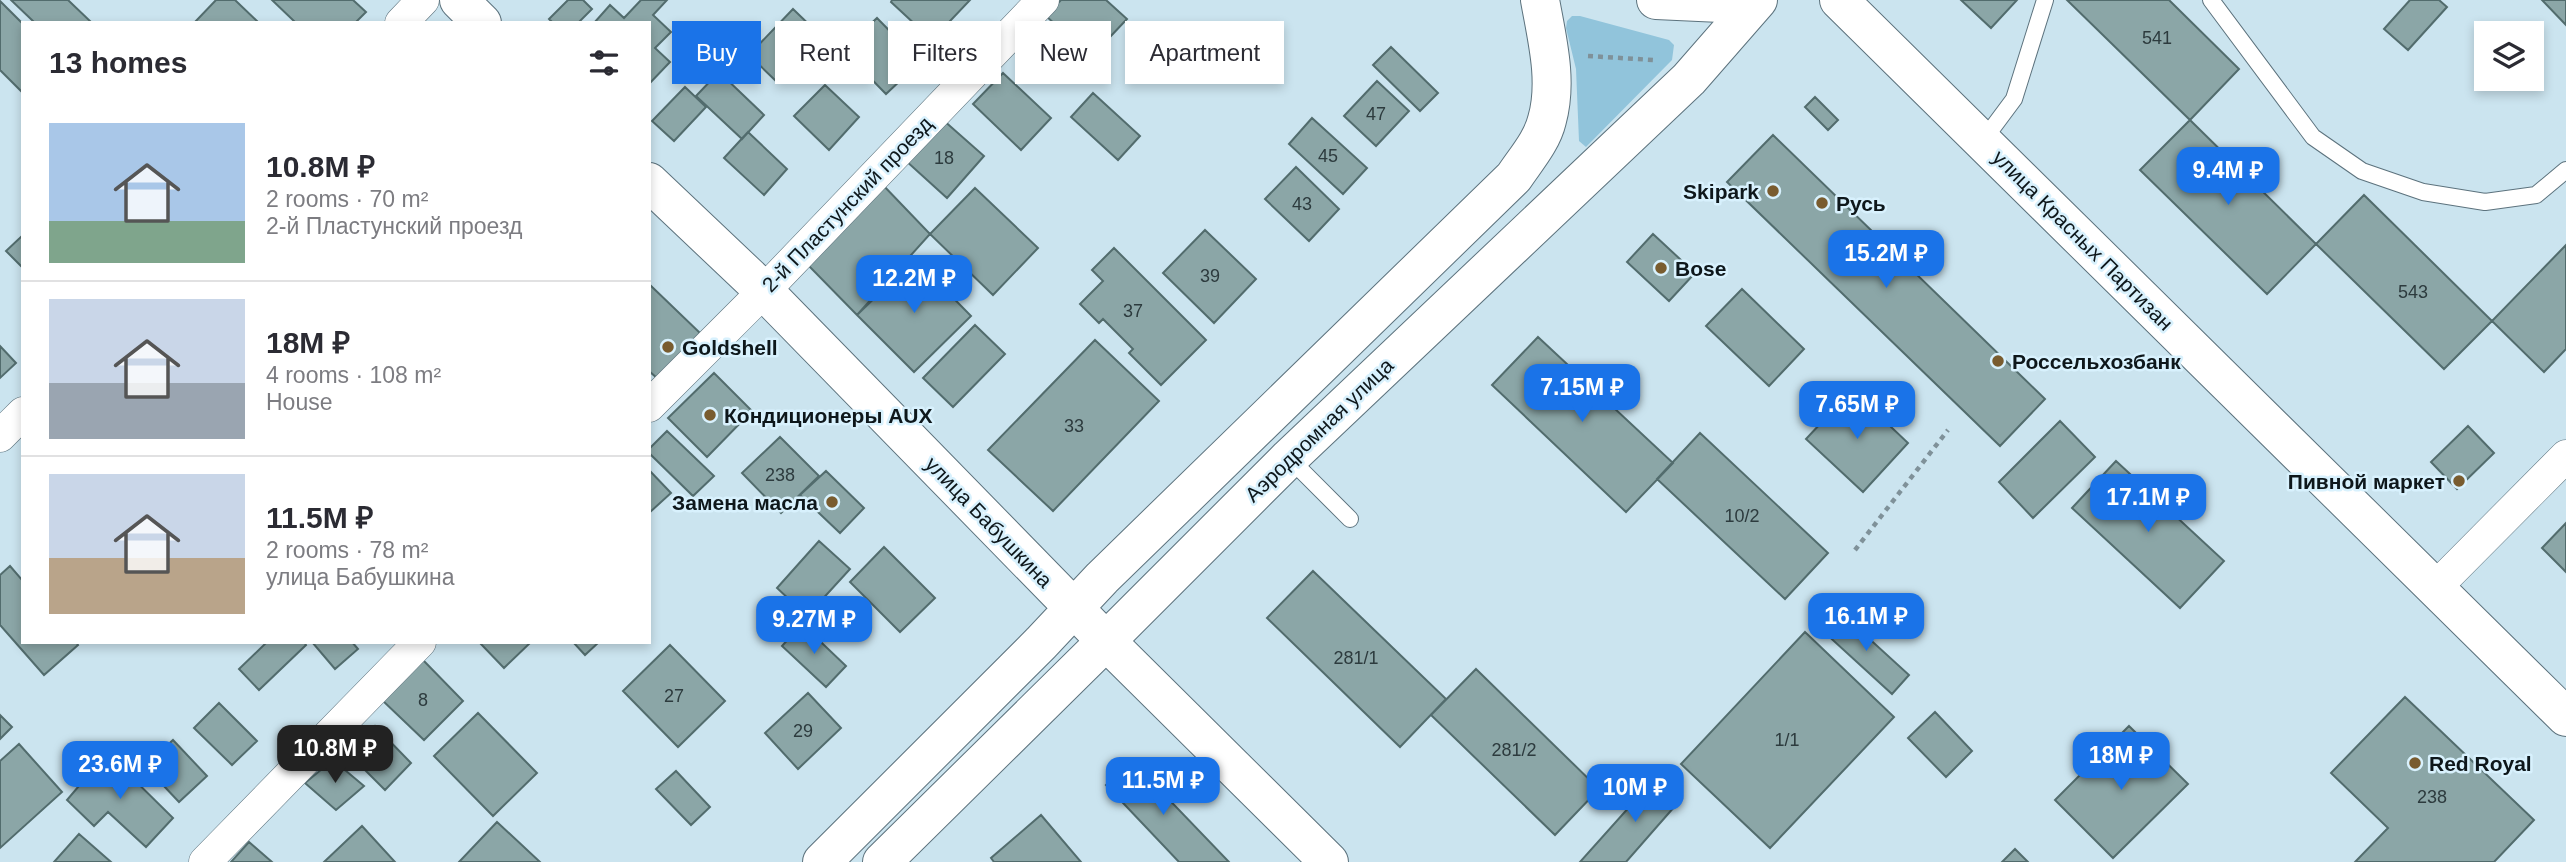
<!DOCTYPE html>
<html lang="en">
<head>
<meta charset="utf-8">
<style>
	:root { --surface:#fff; --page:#f7f7f7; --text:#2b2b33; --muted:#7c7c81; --line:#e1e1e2; --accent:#1a73e8 }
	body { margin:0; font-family:Arial,sans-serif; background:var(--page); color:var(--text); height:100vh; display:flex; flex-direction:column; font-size:26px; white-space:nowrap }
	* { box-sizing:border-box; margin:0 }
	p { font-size:23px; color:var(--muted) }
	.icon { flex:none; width:38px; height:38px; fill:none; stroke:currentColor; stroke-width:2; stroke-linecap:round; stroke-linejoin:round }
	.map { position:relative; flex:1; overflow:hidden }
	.drawer { position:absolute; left:21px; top:21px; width:630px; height:623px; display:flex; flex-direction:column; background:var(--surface); border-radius:0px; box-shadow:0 4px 10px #0003 }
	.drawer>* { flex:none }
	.hud { position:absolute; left:672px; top:21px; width:665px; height:63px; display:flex; gap:14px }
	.buttons { position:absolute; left:2474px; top:21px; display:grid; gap:14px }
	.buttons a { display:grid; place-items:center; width:70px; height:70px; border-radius:0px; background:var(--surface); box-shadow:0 4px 10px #0003; font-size:35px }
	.price { position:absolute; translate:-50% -60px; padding:0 16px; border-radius:14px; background:var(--accent); color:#fff; font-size:23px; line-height:46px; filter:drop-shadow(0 2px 4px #0008) }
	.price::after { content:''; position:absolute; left:50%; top:42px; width:21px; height:16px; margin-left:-10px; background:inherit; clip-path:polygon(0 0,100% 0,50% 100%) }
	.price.selected { background:#222; color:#fff }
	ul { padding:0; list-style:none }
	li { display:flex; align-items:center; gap:21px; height:175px; padding:0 28px }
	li+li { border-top:2px solid var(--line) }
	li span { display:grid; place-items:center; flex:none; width:196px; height:140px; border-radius:0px; color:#555 }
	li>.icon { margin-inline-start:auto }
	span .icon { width:84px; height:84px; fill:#fffc; stroke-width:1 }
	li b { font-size:30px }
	h2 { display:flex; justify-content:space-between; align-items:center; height:84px; padding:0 28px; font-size:30px }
	.chip { padding:0 24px; border-radius:0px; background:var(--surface); box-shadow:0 4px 10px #0003; font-size:24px; line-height:63px }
	.chip.selected { background:var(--accent); color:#fff }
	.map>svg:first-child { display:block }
	.green { fill:#91c4db }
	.building { fill:#8ba6a7; stroke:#526c6d; stroke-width:2 }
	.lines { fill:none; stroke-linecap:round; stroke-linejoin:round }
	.service-casing { stroke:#5c727d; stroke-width:18 }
	.minor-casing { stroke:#5c727d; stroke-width:33 }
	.tertiary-casing { stroke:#5c727d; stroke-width:40 }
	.secondary-casing { stroke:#5c727d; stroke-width:40 }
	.path { stroke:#7f9199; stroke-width:4.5; stroke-dasharray:5 5; stroke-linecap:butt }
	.service { stroke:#fff; stroke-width:16 }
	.minor { stroke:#fff; stroke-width:32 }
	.tertiary { stroke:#fff; stroke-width:38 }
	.secondary { stroke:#fff; stroke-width:38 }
	.poi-dot { fill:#795c2f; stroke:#d8f1fd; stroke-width:2.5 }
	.labels { text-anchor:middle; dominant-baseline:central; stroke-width:5; stroke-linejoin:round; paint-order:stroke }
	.number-label { font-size:18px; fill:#2d3b3e }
	.poi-label { font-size:21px; font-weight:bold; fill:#0e171b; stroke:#d8f1fd; text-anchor:start }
	.street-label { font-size:21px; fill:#0e171b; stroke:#d8f1fd }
</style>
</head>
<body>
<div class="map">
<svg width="2566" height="862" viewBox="0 0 2566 862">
	<rect width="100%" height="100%" fill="#cbe4ef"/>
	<!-- green -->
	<path class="green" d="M1572,16H1580L1669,40L1674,45L1672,60L1586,147L1579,141L1576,69L1566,28L1567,21Z"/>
	<!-- building -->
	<path class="building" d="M11,0H68L91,22L35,23Z
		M216,0H235L259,23H194Z
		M272,0H353L366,12L355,23H296Z
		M568,0H583L592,9L578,23H553L549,19Z
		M641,0H667L653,15L671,32L655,48L670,62L649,84V23H594L610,5L624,18Z
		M892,0H970L932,40L891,2Z
		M1061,0H1106L1127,19L1091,57L1046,16Z
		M1961,0H2017L1991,28Z
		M2067,0H2169L2239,69L2190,120Z
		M2410,0H2439L2447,7L2408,50L2384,29Z
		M2542,0H2566V25Z
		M0,1L23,24V93L0,70Z
		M793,9L822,37L777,82L749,55Z
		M877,18L920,62L886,94L843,50Z
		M1391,47L1438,93L1420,111L1373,65Z
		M719,72L764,115L742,139L696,96Z
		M1003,73L1051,118L1021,150L973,104Z
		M1377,81L1409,111L1376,146L1344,116Z
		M825,85L859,117L829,150L794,116Z
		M685,87L706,107L674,141L652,121Z
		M1093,93L1140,136L1118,160L1071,117Z
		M1815,97L1838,120L1828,130L1805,107Z
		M1312,118L1367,168L1343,194L1289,144Z
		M942,119L984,156L947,198L905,160Z
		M2190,120L2316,244L2267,294L2140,170Z
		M748,132L787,169L764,195L724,158Z
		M1773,135L2045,399L2000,446L1727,182Z
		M1296,167L1339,209L1309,241L1265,199Z
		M881,183L930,234L857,315L807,264Z
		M975,188L1038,248L993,295L930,234Z
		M2364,195L2492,321L2444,369L2316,244Z
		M1205,230L1256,279L1214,323L1163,273Z
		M1653,234L1695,273L1669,301L1627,262Z
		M23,235V268L6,251Z
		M2566,245V349L2544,372L2492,321Z
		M1114,248L1206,340L1161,385L1129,353L1133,349L1103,319L1099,323L1080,304L1103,281L1092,270Z
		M915,259L971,316L914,372L857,315Z
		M649,284L700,333L657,378L649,371Z
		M1742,289L1804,349L1769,386L1706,326Z
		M975,325L1005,354L953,407L923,378Z
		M1538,337L1673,463L1626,512L1492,385Z
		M1095,340L1159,401L1053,511L988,450Z
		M0,346L16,363L0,378Z
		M714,373L752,411L707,457L668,418Z
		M1852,390L1908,443L1863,492L1806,439Z
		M2060,421L2095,457L2033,518L1999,482Z
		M2468,426L2494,453L2457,489L2431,462Z
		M667,431L714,476L693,496L649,453V449Z
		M1700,433L1828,553L1785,599L1657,479Z
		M780,437L819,476L781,513L742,473Z
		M2116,461L2224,561L2180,608L2072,508Z
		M649,470L671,493L649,513Z
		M826,471L864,508L840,533L800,495Z
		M2566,523V572L2542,548Z
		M819,541L850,569L807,616L777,588Z
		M884,547L935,598L900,632L850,582Z
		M10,566L23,581V642H76L78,645L44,675L0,625V575Z
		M1313,571L1446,699L1400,747L1267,618Z
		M1841,613L1909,675L1892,694L1824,632Z
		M802,624L846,666L826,687L782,646Z
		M1805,632L1894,717L1770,848L1681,764Z
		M267,642H304L306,645L259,690L239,669Z
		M312,642H352L358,649L335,669Z
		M479,642H531L504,668Z
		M573,642H599L585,655Z
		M670,645L725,701L678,747L623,691Z
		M422,659L463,701L424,740L382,700Z
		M1476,669L1599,789L1555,835L1431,715Z
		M808,693L841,728L798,769L765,733Z
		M2405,697L2534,820L2494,862H2355L2388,828L2331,773Z
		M219,703L257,741L232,765L194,728Z
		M1935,712L1972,751L1946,777L1908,738Z
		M478,713L537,773L493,816L434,756Z
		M0,715L12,727L0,739Z
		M375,726L411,763L385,790L348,753Z
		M2129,726L2188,784L2113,858L2055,800Z
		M173,740L207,776L179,802L145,766Z
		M19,744L62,792L0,848V761Z
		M107,753L173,818L146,847L108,812L94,826L67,800Z
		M333,760L364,786L336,810L305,783Z
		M1132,761L1229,862H1179L1106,785Z
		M676,771L710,807L691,825L656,789Z
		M1657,776L1682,798L1626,862H1580Z
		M1041,815L1081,862H994L991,858Z
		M497,822L540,862H459Z
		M362,826L395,862H324Z
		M79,834L111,862H54Z
		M249,842L272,862H231Z
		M2015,849L2028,862H2002Z"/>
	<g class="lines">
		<!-- service casing -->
		<g class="service-casing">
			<path id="service" d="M2211,0L2313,137L2362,171L2423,192L2485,202L2536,195L2566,170
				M1982,142L2014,99L2045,0
				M1289,458L1350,519"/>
		</g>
		<!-- minor casing -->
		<g class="minor-casing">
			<path id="minor" d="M401,23L423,0
				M649,406L764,291L1043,0
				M0,436L23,413
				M2435,588L2566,456
				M205,862L420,642"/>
		</g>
		<!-- tertiary casing -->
		<g class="tertiary-casing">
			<path id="tertiary" d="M459,0L482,23
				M1839,0L2566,717
				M649,182L764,291L1106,641L882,862
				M822,862L1041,643L1102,578L1514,177C1526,159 1542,141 1547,120C1558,81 1547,39 1540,0"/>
		</g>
		<!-- secondary casing -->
		<g class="secondary-casing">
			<path id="secondary" d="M1656,0L1721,3L1728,0
				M1329,862L1106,641L1289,458L1689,79L1758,0"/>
		</g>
		<!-- path -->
		<path class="path" d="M1588,56L1653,60
			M1855,550L1948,430"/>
		<!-- service -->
		<use href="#service" class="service"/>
		<!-- minor -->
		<use href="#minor" class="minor"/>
		<!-- tertiary -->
		<use href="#tertiary" class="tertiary"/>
		<!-- secondary -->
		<use href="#secondary" class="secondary"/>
	</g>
	<!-- markers -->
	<g class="poi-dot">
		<circle cx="1773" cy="191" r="7"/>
		<circle cx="1822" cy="203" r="7"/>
		<circle cx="1661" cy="268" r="7"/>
		<circle cx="668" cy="347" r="7"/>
		<circle cx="1998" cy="361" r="7"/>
		<circle cx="710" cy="415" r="7"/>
		<circle cx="2459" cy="481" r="7"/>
		<circle cx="832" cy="502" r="7"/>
		<circle cx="2415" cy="763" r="7"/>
	</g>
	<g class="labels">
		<!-- number labels -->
		<g class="number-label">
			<text x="2157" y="38">541</text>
			<text x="1376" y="114">47</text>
			<text x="1328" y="156">45</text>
			<text x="944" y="158">18</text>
			<text x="1302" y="204">43</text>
			<text x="1210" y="276">39</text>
			<text x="2413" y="292">543</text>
			<text x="1133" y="311">37</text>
			<text x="1074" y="426">33</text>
			<text x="780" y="475">238</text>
			<text x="1742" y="516">10/2</text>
			<text x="1356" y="658">281/1</text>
			<text x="674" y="696">27</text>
			<text x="423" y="700">8</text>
			<text x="803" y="731">29</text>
			<text x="1787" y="740">1/1</text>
			<text x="1514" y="750">281/2</text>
			<text x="2432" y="797">238</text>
		</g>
		<!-- poi labels -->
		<g class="poi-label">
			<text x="1759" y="191" text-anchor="end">Skipark</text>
			<text x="1836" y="203">Русь</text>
			<text x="1675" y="268">Bose</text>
			<text x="682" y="347">Goldshell</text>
			<text x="2012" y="361">Россельхозбанк</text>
			<text x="724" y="415">Кондиционеры AUX</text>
			<text x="2445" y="481" text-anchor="end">Пивной маркет</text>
			<text x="818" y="502" text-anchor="end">Замена масла</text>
			<text x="2429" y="763">Red Royal</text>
		</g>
		<!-- street labels -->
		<g class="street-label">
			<text transform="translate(847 204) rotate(-46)">2-й Пластунский проезд</text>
			<text transform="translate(2083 240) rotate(45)">улица Красных Партизан</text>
			<text transform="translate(1319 430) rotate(-44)">Аэродромная улица</text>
			<text transform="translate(989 522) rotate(46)">улица Бабушкина</text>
		</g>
	</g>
</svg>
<div class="buttons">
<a><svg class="icon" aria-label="layers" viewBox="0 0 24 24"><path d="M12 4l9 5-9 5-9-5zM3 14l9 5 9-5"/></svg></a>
</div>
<b class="price" style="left:2228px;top:207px">9.4M ₽</b>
<b class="price" style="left:1886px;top:290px">15.2M ₽</b>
<b class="price" style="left:914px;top:315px">12.2M ₽</b>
<b class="price" style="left:1582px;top:424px">7.15M ₽</b>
<b class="price" style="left:1857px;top:441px">7.65M ₽</b>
<b class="price" style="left:2148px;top:534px">17.1M ₽</b>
<b class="price" style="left:1866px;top:653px">16.1M ₽</b>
<b class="price" style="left:814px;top:656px">9.27M ₽</b>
<b class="price selected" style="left:335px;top:785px">10.8M ₽</b>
<b class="price" style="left:2121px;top:792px">18M ₽</b>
<b class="price" style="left:120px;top:801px">23.6M ₽</b>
<b class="price" style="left:1163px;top:817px">11.5M ₽</b>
<b class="price" style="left:1635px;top:824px">10M ₽</b>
<div class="hud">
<a class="chip selected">Buy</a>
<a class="chip">Rent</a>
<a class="chip">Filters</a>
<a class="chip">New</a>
<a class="chip">Apartment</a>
</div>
<section class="drawer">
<h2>13 homes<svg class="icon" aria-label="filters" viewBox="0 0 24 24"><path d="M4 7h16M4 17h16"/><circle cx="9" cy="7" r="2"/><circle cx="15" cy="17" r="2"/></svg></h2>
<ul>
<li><span style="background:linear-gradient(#a9c7e8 70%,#7fa58c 0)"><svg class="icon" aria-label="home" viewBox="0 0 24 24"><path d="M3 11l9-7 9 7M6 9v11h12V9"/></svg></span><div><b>10.8M ₽</b><p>2 rooms · 70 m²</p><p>2-й Пластунский проезд</p></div></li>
<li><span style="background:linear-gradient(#c9d6e8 60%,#9aa5b1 0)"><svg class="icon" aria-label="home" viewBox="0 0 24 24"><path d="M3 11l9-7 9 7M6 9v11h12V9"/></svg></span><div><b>18M ₽</b><p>4 rooms · 108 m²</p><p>House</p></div></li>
<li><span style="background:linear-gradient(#c9d6e8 60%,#b9a48a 0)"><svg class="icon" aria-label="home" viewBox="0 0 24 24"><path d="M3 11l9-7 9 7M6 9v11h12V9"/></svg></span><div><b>11.5M ₽</b><p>2 rooms · 78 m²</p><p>улица Бабушкина</p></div></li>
</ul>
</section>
</div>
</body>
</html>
